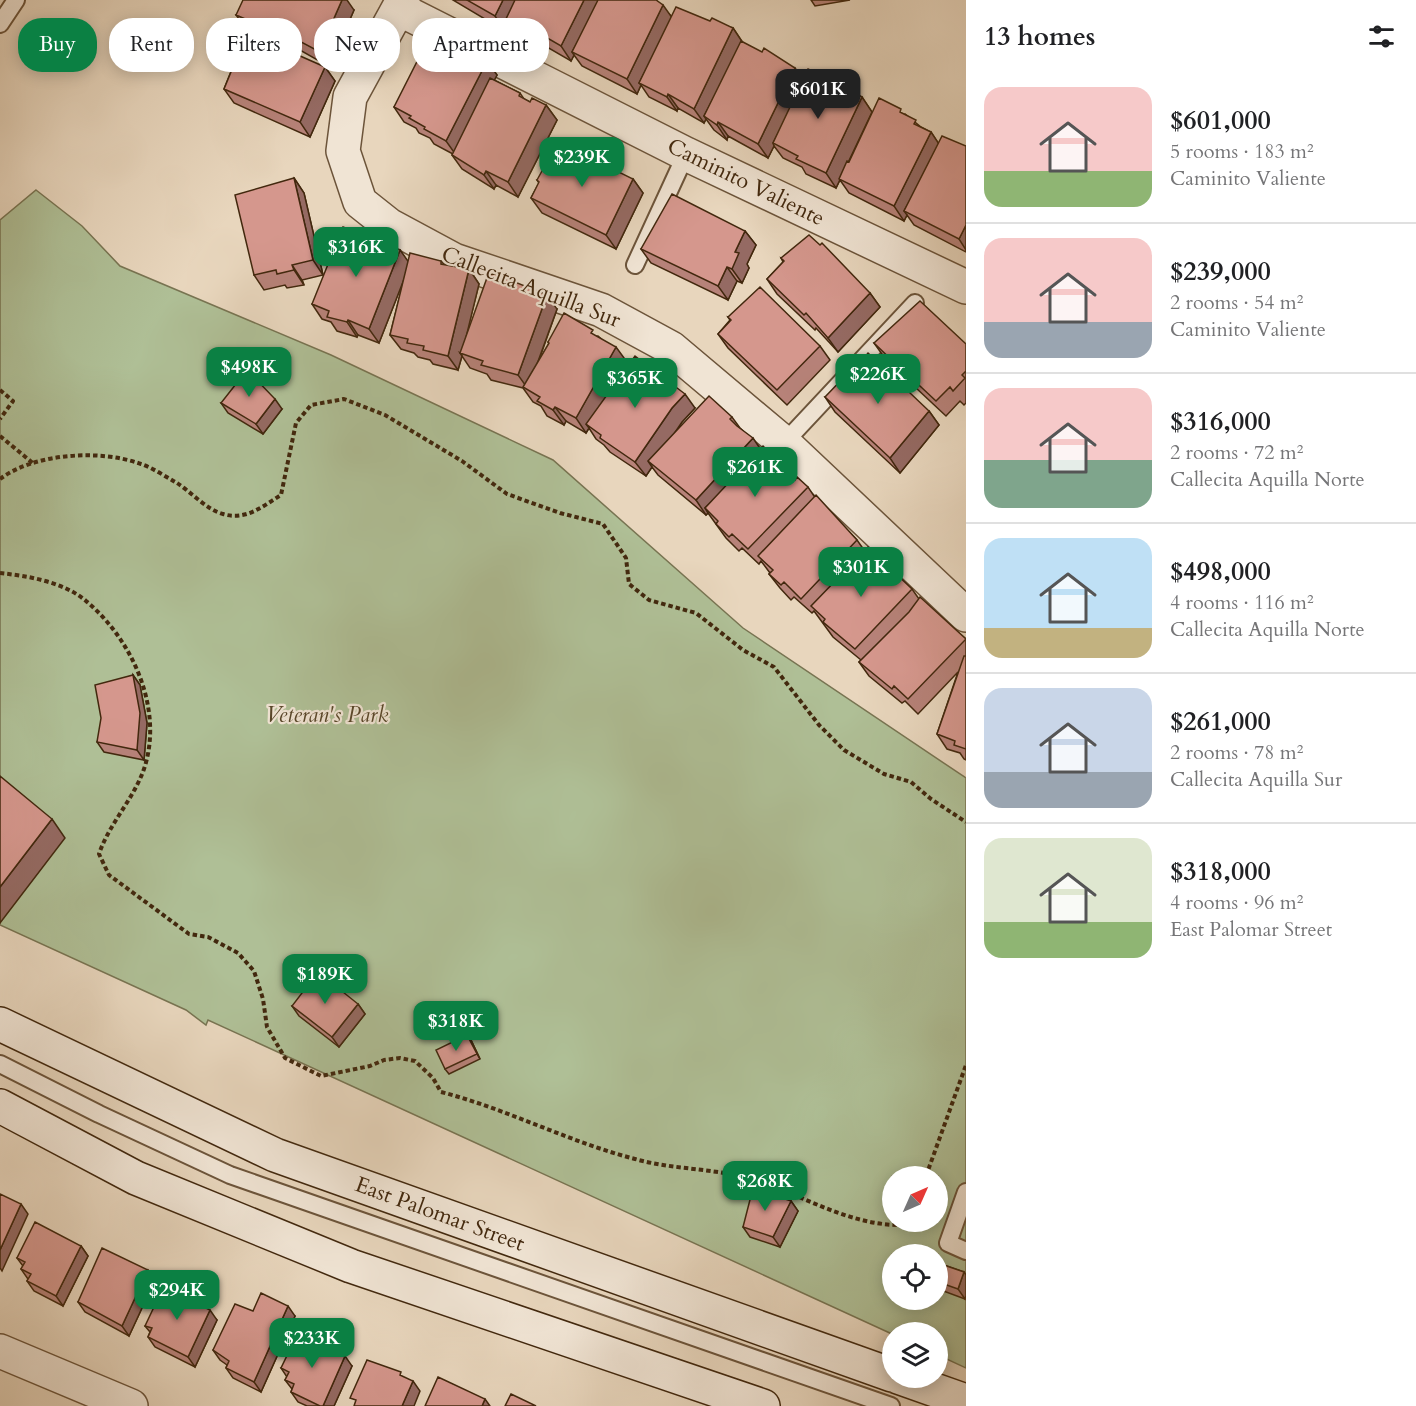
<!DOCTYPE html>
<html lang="en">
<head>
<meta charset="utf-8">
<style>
	:root { --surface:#fff; --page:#f2f2f2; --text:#202124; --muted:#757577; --line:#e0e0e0; --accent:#0b8043 }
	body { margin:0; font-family:Cardo,serif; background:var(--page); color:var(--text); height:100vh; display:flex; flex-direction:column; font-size:22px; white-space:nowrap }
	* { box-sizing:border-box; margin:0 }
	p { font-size:20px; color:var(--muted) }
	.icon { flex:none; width:33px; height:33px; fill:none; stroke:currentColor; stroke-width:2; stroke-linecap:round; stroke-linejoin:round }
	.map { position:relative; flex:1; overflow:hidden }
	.sheet { display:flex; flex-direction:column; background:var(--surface); width:450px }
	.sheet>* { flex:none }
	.banner { position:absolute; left:18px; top:18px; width:570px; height:54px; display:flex; gap:12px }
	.needle { width:39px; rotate:45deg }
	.controls { position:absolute; left:882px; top:1166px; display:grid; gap:12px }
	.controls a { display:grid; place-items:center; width:66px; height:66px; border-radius:50%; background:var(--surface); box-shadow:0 3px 15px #0003; font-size:30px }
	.price { position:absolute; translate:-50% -51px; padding:0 14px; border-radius:12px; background:var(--accent); color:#fff; font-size:20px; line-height:39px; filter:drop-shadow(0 2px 3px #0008) }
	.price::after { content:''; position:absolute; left:50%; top:36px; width:18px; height:14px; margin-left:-9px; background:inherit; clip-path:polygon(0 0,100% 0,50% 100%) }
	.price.on { background:#222; color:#fff }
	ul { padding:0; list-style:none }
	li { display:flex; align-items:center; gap:18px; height:150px; padding:0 18px }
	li+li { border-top:2px solid var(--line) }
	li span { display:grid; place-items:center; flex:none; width:168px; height:120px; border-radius:18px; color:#555 }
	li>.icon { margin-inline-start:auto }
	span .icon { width:72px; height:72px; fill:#fffc; stroke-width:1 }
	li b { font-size:26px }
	h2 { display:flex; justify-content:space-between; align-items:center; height:72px; padding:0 18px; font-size:26px }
	.tag { padding:0 21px; border-radius:24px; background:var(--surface); box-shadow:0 3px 15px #0003; font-size:21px; line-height:54px }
	.tag.on { background:var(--accent); color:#fff }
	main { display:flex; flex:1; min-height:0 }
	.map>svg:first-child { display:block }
	.green { fill:#afbf96; stroke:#787452; stroke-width:1.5; fill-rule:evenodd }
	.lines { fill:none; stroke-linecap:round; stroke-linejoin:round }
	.lane-casing { stroke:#6c543a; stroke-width:20 }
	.street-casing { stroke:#6c543a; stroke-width:36 }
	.secondary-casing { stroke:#42280e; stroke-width:36 }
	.path { stroke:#42280e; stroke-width:4; stroke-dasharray:4.5 3; stroke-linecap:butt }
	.lane { stroke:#f0e4d4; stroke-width:16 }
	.street { stroke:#f0e4d4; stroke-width:33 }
	.secondary { stroke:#f0e4d4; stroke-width:33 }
	.wall { fill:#b78279; stroke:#42280e; stroke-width:1.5 }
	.shaded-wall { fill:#956a63; stroke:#42280e; stroke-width:1.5 }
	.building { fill:#d5978d; stroke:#42280e; stroke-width:1.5 }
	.labels { text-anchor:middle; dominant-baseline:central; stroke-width:4.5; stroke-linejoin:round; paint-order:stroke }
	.street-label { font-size:22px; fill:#42280e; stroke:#f0e4d4 }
	.park-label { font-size:22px; font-style:italic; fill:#584629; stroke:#f0e4d4 }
</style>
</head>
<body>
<main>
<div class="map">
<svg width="966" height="1406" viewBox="0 0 966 1406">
	<rect width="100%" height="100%" fill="#e8d6bd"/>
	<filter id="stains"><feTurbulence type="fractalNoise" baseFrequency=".00333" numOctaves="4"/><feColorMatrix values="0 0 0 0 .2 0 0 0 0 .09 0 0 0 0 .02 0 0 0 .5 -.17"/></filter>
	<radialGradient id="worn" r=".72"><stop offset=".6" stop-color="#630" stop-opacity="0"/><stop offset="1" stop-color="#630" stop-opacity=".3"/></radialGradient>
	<!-- green -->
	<path class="green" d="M36,190L82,226L120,266L331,355L553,460L743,628L966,778V1368L938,1355V1332H892V1334L208,1020L206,1025L186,1010L0,925V220ZM892,1176H938V1221H892ZM892,1254H938V1299H892Z"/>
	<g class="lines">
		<!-- lane casing -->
		<g class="lane-casing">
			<path id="lane" d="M0,24L16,0
				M635,265L686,154
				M784,443L915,303
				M0,1064L99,1114L230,1175L891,1406
				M966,1192L948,1243L966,1251"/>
		</g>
		<!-- street casing -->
		<g class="street-casing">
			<path id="street" d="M403,0L350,97L343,151L360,202L389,225L454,260L601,310L671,348L784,443L966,615
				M399,9L686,154L966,287
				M0,1351L131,1406"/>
		</g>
		<!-- secondary casing -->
		<g class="secondary-casing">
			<path id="secondary" d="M0,1024L275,1155L892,1375
				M0,1106L136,1178L351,1266L763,1406
				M898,1377L966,1401"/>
		</g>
		<!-- path -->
		<path class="path" d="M0,390L13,401L0,419
			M0,436L34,464
			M0,479C35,453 100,449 141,464C153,468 166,477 177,483C191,492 207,510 223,514C246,521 263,506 281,495L296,423L311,405L344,399L385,415L462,461L507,494L560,513L603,524L626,558L629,584L649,600L696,613L743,650L774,667L819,725L844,750L884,774L911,782L931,799L966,822
			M0,573C28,576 64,582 86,601C133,640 164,710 144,769C133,800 109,824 99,854L109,875L189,934L208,937L238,953L254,971L263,999L267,1027L285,1058L321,1076L370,1066L384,1060L400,1058L415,1061L433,1078L441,1092C507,1109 569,1142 635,1159C674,1170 716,1168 755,1180C802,1195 847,1224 897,1225L902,1221
			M926,1176L966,1065"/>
		<!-- lane -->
		<use href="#lane" class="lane"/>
		<!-- street -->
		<use href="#street" class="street"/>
		<!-- secondary -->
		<use href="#secondary" class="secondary"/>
	</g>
	<!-- wall -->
	<path class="wall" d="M453,0H656L671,16L710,21L733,28L743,43L803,79L830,80L846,83L853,92L862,97L872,112L848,161L849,162L905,114L921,127L931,132L938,143L966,146V252L914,225L907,215L904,221L849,193L840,180L836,188L806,174L802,167L783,158L774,146L768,158L728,136L727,140L714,130L706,119L704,123L678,108L677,111L649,97L641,85L637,94L582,66L574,55L571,61L535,40L534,42L516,33L509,23L505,31Z
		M811,0H850L815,6Z
		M354,10L341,40L338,39L328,66L300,50L299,52L247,30L236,15Z
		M241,50L325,67L335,81L310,137L234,103L224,89L232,69L229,65Z
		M487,61L497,75L494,80L520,93L524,99L530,102L546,105L557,120L518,197L496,185L494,189L462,169L452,155L453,154L434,144L430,138L419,133L416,128L404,122L394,107Z
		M294,178L304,193L323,275L302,280L304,285L287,288L285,285L264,290L254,275Z
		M633,179L643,193L616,249L542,213L531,198L539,183L537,180Z
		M745,231L756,245L747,264L749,268L742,283L737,281L728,300L651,263L641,249Z
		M400,250L408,262L441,261L444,264L469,269L479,284L467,332L557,309L538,363L549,344L548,342L598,336L627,362L611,389L695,408L682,422L678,429L732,417L740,428L761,449L795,480L808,487L814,496L857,540L864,550L912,589L919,599L966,639V760L964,759L960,753L947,749L937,734L958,672L918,714L905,701L902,703L869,676L859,662L861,660L833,637L814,611L812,613L794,597L791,600L780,588L769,574L770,573L761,561L759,564L742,548L739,551L726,538L708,513L706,515L658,475L652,467L646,476L610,452L604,445L596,439L589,428L586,433L566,421L564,425L547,416L541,406L533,402L523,388L491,380L487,374L470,368L462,356L458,370L433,364L430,360L418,357L414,353L401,349L390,335L404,279L379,343L358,335L357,337L337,331L331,322L322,319L312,304Z
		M781,258L870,293L880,307L838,352L816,328L815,330L777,294L767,279L783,262Z
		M728,317L820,346L830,360L787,405L728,348L718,334L730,320Z
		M874,343L966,344V403L964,405L960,401L946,416L915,387L910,380L909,381L884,357Z
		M825,397L929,411L939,425L900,473L835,412Z
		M221,403L282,409L263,434L228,413Z
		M133,675L140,685L147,723L144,760L104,752L97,742Z
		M358,1004L365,1014L339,1047L299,1016L292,1006Z
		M471,1040L480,1059L449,1074L445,1069Z
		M791,1201L798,1211L780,1247L750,1237L743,1227Z
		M81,1246L88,1256L63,1306L34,1291L27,1281L28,1279L21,1269L23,1266L17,1258Z
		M938,1263L964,1272L966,1275V1296L965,1299L938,1289Z
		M155,1280L129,1336L85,1312L78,1302Z
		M201,1306L217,1320L195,1367L155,1347L148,1337L150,1332L145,1326Z
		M253,1311L295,1316L261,1392L233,1378L226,1368L227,1365L220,1360L213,1350Z
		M352,1366L334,1406H307L298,1402L291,1392L292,1389L285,1380L287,1377L281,1368Z"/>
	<!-- shaded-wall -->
	<path class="shaded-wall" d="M342,0H347L354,10L341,40L331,25Z
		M503,0H520L506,19L509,23L505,31L495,16Z
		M584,0H602L572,52L574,55L571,61L561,46Z
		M663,5L673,19L639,83L641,85L637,94L627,79Z
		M328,24L338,39L328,66L318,51Z
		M525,25L535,40L534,42L523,28Z
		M733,28L743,43L704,116L706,119L704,123L694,109Z
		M290,36L300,50L299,52L289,38Z
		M487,61L497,75L456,155L446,141Z
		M325,67L335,81L310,137L300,122Z
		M795,68L805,82L773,143L774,146L768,158L758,144Z
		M846,83L856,98L843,88Z
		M668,94L678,108L677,111L667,97Z
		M862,97L872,112L836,188L826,173Z
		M546,105L557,120L518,197L508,182Z
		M718,122L728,136L727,140L717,125Z
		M931,132L941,147L904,211L907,215L904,221L894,206Z
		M486,171L496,185L494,189L484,175Z
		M294,178L304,193L323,275L313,260Z
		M633,179L643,193L616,249L606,235Z
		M966,225V250L959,239Z
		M745,231L756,245L747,264L749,268L742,283L732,269L735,252Z
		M400,250L410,264L379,343L369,329Z
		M292,265L302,280L304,285L294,270Z
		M727,267L737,281L728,300L718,286Z
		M469,269L479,284L462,354L460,353L462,356L458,370L448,356Z
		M870,293L880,307L838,352L828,338Z
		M547,295L557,309L528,389L518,375Z
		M348,320L358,335L357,337L347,322Z
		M616,347L627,362L590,427L586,424L589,428L586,433L576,418Z
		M685,394L695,408L682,422L653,465L648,461L652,467L646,476L635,462L672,408Z
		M275,399L282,409L263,434L256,424Z
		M555,407L566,421L564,425L553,410Z
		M929,411L939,425L900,473L890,458Z
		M753,438L763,453L705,508L708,513L706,515L696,500Z
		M133,675L140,685L147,723L144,760L137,750Z
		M52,819L65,838L0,923V887Z
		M358,1004L365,1014L339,1047L332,1037Z
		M467,1035L471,1040L480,1059L477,1054Z
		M791,1201L798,1211L780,1247L773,1237Z
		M21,1204L28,1214L2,1271L0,1268V1250Z
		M81,1246L88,1256L63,1306L56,1296Z
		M148,1270L155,1280L129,1336L122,1326Z
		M964,1272L966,1275V1296L965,1299L958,1289Z
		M288,1306L295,1316L261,1392L254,1382Z
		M210,1310L217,1320L195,1367L188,1357Z
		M345,1356L352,1366L334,1406H323Z
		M413,1381L420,1391L414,1406H402Z
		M485,1399L490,1406H482Z"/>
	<!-- building -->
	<path class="building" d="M243,0H342L331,25L328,24L318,51L290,36L289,38L236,15Z
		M467,0H503L495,16Z
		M515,0H584L561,46L525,25L523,28L506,19Z
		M598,0H656L663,5L627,79L572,52Z
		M676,7L710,21L712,18L733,28L694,109L668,94L667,97L639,83Z
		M432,32L487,61L446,141L424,129L425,127L409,118L411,116L394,107Z
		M248,33L325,67L300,122L224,89L233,67L229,65L237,49L241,50Z
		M741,41L762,52L764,48L795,68L758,144L718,122L717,125L704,116Z
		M808,69L830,80L832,76L846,83L843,88L862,97L826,173L796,159L798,156L773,143Z
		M490,78L520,93L519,96L530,102L532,98L546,105L508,182L486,171L484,175L452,155Z
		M879,98L901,109L900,112L916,120L914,124L931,132L894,206L839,179L847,161L849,162Z
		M942,136L966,146V225L959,239L904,211Z
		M558,142L633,179L606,235L531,198L539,182L537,180Z
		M294,178L313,260L292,265L294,270L277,274L276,270L254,275L235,195Z
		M672,194L745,231L735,252L739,253L732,269L727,267L718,286L641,249Z
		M343,227L400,250L369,329L348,320L347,322L327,317L329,311L312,304Z
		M809,235L820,245L822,243L870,293L828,338L806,313L804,315L767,279L784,261L781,258Z
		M410,253L441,261V264L469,269L448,356L423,350L424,346L407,343L408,339L390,335Z
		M495,274L547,295L518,375L481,365L483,361L460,353L488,275Z
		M760,287L820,346L777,390L718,334L731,320L728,317Z
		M920,301L966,344V371L962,375L965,378L953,391L950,387L936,401L905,372L907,370L901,365L899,367L874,343Z
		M564,313L593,330L591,333L616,347L576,418L555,407L553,410L537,401L540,397L523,387L549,343L548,342Z
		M868,353L929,411L890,458L825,397L847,374L849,376Z
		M635,356L685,394L672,408L635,462L600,438L601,435L586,424Z
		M247,370L275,399L256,424L221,403Z
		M709,396L732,417L730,419L737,426L753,438L696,500L648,461Z
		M763,446L795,480L797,477L808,487L748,549L732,534L729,537L716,524L718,521L705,508Z
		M816,495L857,540L801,599L784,582L781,585L769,574L773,570L758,556Z
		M868,547L912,589L855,649L823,622L825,619L811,606Z
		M920,597L966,639L908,699L894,686L892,689L859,662L909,612Z
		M964,656H966V749L954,745L955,741L937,734Z
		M133,675L140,713L137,750L97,742L101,718L95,685Z
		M0,776L52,819L0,887Z
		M318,972L358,1004L332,1037L292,1006Z
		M467,1035L477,1054L445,1069L436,1050Z
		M753,1188L791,1201L773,1237L743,1227Z
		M0,1194L21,1204L0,1250Z
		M35,1222L81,1246L56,1296L27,1281L31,1274L21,1269L25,1262L17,1258Z
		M102,1248L148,1270L122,1326L78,1302Z
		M938,1263L964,1272L958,1289L938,1282Z
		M163,1288L197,1300L196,1303L210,1310L188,1357L148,1337L152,1328L145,1326Z
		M261,1293L288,1306L254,1382L226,1368L229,1361L213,1350L235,1304L253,1311Z
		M298,1333L345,1356L323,1406H320L291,1392L294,1384L285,1380L289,1372L281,1368Z
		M367,1360L401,1372L400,1375L413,1381L402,1406H354L356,1400L350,1398Z
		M438,1377L485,1399L482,1406H425Z
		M511,1394L536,1406H505Z"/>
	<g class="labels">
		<!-- street labels -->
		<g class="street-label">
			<text transform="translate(746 182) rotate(26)">Caminito Valiente</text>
			<text transform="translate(531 287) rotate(21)">Callecita Aquilla Sur</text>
			<text transform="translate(440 1214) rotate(20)">East Palomar Street</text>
		</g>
		<!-- park labels -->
		<g class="park-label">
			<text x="327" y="715">Veteran's Park</text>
		</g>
	</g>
	<rect width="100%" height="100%" filter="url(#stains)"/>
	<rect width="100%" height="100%" fill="url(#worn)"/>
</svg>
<div class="controls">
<a><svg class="needle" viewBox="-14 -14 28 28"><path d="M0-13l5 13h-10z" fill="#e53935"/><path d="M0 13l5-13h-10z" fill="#757577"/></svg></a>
<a><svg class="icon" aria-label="locate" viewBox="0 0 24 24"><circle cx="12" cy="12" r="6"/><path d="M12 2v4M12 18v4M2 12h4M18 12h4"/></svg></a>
<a><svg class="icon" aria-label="layers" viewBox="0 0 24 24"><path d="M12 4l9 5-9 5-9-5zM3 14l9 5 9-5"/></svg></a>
</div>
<b class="price on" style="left:818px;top:120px">$601K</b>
<b class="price" style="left:582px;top:188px">$239K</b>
<b class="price" style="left:356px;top:278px">$316K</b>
<b class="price" style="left:249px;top:398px">$498K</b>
<b class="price" style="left:878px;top:405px">$226K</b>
<b class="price" style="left:635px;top:409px">$365K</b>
<b class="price" style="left:755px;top:498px">$261K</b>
<b class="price" style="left:861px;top:598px">$301K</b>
<b class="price" style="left:325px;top:1005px">$189K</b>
<b class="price" style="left:456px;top:1052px">$318K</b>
<b class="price" style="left:765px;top:1212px">$268K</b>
<b class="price" style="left:177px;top:1321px">$294K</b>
<b class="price" style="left:312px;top:1369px">$233K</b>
<div class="banner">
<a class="tag on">Buy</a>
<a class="tag">Rent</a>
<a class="tag">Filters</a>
<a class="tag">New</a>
<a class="tag">Apartment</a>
</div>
</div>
<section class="sheet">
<h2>13 homes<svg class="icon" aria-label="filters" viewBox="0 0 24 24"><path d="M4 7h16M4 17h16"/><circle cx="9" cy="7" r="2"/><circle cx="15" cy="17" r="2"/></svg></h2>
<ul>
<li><span style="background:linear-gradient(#f6c9c9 70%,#8fb573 0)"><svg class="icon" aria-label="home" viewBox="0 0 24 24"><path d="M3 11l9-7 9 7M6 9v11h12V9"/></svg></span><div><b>$601,000</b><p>5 rooms · 183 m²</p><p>Caminito Valiente</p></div></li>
<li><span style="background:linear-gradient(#f6c9c9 70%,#9aa5b1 0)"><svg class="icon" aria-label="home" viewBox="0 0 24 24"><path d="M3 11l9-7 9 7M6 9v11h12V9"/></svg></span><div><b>$239,000</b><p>2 rooms · 54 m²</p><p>Caminito Valiente</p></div></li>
<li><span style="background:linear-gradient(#f6c9c9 60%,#7fa58c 0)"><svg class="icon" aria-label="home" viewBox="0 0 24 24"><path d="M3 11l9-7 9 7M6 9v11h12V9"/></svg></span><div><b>$316,000</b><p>2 rooms · 72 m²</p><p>Callecita Aquilla Norte</p></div></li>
<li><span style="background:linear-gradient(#bfe0f5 75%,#c2b280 0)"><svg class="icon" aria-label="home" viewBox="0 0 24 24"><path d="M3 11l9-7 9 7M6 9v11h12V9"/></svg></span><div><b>$498,000</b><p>4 rooms · 116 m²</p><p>Callecita Aquilla Norte</p></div></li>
<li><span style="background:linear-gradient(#c9d6e8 70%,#9aa5b1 0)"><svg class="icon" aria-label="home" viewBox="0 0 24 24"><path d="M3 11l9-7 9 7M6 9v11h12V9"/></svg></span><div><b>$261,000</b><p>2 rooms · 78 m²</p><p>Callecita Aquilla Sur</p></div></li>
<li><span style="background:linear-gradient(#dfe7d0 70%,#8fb573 0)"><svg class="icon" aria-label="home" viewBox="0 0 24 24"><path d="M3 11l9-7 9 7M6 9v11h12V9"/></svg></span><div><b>$318,000</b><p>4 rooms · 96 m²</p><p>East Palomar Street</p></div></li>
</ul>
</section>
</main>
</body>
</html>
